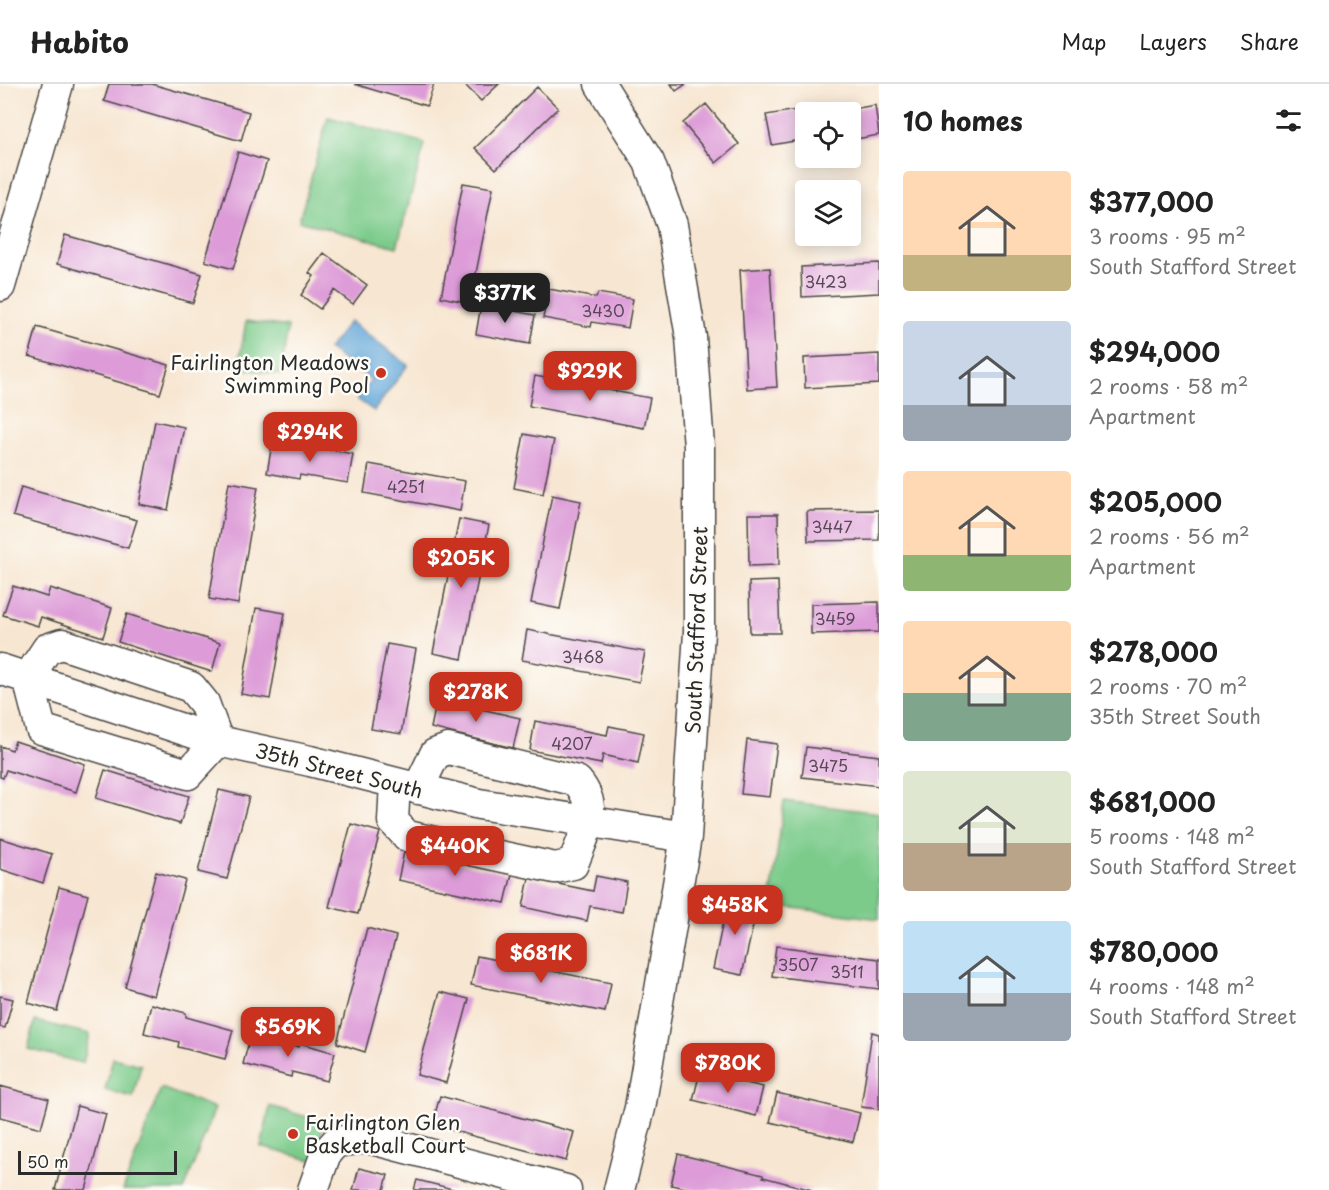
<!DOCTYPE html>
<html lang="en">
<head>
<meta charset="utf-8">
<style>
	:root { --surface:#fff; --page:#f2f2f2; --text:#222; --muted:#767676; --line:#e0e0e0; --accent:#c8321e }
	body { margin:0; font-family:"Playpen Sans",sans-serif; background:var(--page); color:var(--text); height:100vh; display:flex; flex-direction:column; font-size:22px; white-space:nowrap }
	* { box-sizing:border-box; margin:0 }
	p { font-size:20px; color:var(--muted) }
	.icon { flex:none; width:33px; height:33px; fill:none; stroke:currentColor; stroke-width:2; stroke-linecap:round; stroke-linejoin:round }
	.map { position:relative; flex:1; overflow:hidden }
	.drawer { display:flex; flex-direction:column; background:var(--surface); width:450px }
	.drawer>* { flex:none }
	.buttons { position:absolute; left:795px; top:18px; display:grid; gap:12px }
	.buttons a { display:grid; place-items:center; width:66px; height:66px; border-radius:6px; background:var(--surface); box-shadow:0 3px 15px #0003; font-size:30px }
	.scale { position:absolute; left:18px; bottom:15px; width:159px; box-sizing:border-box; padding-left:6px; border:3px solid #2b2b2b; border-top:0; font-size:16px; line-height:21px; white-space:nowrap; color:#2b2b2b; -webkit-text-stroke:4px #fdfcf7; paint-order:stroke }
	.price { position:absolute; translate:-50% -51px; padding:0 14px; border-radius:12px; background:var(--accent); color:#fff; font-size:20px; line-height:39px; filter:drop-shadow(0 2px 3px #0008) }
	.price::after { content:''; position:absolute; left:50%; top:36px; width:18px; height:14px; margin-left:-9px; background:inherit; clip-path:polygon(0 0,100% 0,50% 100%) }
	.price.current { background:#222; color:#fff }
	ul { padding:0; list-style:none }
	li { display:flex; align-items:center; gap:18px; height:150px; padding:0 24px }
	li span { display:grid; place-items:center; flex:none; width:168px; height:120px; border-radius:6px; color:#555 }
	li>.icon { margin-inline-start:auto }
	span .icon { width:72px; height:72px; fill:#fffc; stroke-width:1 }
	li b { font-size:26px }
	h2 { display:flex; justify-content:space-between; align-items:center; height:72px; padding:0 24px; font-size:26px }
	header { display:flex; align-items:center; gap:36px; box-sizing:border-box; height:84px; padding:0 30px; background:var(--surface); border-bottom:2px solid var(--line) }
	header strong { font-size:28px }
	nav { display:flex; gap:33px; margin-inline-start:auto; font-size:21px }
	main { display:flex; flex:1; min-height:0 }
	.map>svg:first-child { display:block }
	.green { fill:#7ccb8b; stroke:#547b5b; stroke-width:1.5 }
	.water { fill:#64a7d9; stroke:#486982; stroke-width:1.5 }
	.building { fill:#dd9cd8 }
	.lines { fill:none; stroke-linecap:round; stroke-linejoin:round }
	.minor-casing { stroke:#4a4744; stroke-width:33 }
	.minor { stroke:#fff; stroke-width:30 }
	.poi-dot { fill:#c8321e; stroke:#fdfcf7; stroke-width:2 }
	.labels { text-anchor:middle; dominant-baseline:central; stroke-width:5; stroke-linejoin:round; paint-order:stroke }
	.number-label { font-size:16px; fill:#584756 }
	.poi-label { font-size:20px; fill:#2b2b2b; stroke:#fdfcf7; text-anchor:end }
	.street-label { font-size:20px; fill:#2b2b2b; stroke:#fdfcf7 }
</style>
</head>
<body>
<header>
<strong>Habito</strong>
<nav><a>Map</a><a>Layers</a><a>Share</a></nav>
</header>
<main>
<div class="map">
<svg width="879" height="1106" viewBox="0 0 879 1106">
	<rect width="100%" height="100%" fill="#fdfcf7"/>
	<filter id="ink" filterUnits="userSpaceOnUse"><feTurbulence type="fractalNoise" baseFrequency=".0167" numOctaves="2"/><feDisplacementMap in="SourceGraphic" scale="12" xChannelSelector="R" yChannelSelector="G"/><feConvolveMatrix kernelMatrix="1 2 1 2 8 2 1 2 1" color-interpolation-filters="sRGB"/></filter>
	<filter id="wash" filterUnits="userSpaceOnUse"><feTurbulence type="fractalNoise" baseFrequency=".008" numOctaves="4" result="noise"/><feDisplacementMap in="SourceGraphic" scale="24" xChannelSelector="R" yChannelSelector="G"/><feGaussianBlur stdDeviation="1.35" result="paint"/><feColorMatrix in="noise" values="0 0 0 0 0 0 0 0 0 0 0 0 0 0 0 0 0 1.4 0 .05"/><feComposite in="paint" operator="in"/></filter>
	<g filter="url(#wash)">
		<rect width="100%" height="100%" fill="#f7e6d1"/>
		<!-- green -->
		<path class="green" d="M328,33L425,59L397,163L299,137Z
			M246,237L288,243L281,291L238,284Z
			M784,717L879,729V835L770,821Z
			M35,937L90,950L83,979L28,965Z
			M113,974L141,981L133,1013L105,1006Z
			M161,1004L215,1024L184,1106H123Z
			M270,1022L324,1038L315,1077L261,1063Z"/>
		<!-- water -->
		<path class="water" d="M350,237L408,281L374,327L357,315L371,296L328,265Z"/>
		<g id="blocks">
			<!-- building -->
			<path class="building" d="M109,0H152L249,28L241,57L104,17Z
				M354,0H434L427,22Z
				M464,0H499L481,17Z
				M671,0H686L676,7Z
				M537,3L558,24L496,85L475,64Z
				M706,20L739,60L716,79L683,39Z
				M875,21L879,51L850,56V28L841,27Z
				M802,25L803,34L806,33V55L772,61L766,31Z
				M238,68L267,77L233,185L205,177Z
				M463,99L493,104L470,219L441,213Z
				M65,151L202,190L193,219L57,180Z
				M324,169L367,201L353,220L334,206L320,225L301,211L314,192L309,189Z
				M879,179V209L802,213L801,183Z
				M770,184L777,303L747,305L740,186Z
				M549,205L596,214L598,209L633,215L628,244L592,238L591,243L543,234Z
				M481,221L535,231L530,260L476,250Z
				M37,243L169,281L160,310L29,272Z
				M879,270V300L805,304L804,274Z
				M535,292L650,314L644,344L529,322Z
				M155,337L184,343L168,426L139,420Z
				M524,350L554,356L543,410L514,404Z
				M272,360L304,366L305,361L353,370L348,399L300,391L299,395L267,389Z
				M369,380L465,397L460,427L364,409Z
				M229,398L258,403L238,520L209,515Z
				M21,403L137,436L128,464L13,432Z
				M552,411L581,417L560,525L531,519Z
				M879,426V456L808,457L807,427Z
				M748,430H778L779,481L749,482Z
				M459,435L489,441L462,575L433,569Z
				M778,497L780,549H750L749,498Z
				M13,502L47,513L50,504L112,524L103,553L41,533L38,542L3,531Z
				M879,518V548L811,550V520Z
				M256,524L285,529L270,615L241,610Z
				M127,530L220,559L212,588L118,558Z
				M527,546L645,568L639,598L522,576Z
				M387,560L416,565L401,650L371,645Z
				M437,615L520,634L513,664L431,644Z
				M535,637L607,651L609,642L644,649L638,679L603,671L601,680L530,666Z
				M747,656L777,660L770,713L741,710Z
				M15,657L85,680L76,708L6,686L3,694L0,693V662L12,666Z
				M806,663L879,672V702L802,693Z
				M105,686L189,712L180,740L96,714Z
				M219,706L249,713L227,795L198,788Z
				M351,740L380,748L358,830L329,823Z
				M0,754L52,770L43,799L0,785Z
				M404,768L512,790L505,819L398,796Z
				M156,788L185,796L154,912L125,903Z
				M596,792L627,798L622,828L590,822L587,837L523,823L529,794L593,807Z
				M59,803L88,811L57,927L28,919Z
				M728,814L758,820L742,891L713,885Z
				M367,844L396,852L365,968L337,959Z
				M776,862L879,875V905L772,892Z
				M477,872L611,899L605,928L471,901Z
				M440,908L469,915L446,999L417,991Z
				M0,912L13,915L5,944L0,943Z
				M151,920L186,929V933L233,946L225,975L178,963L179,958L144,949Z
				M872,948L879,950V1025L861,1023Z
				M251,950L299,963L300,959L335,969L327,997L292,988L291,993L243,980Z
				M700,988L763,1003L756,1032L693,1016Z
				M0,1002L49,1015L41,1044L0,1033Z
				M777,1009L860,1029L853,1058L770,1038Z
				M440,1012L574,1048L566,1077L432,1041Z
				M77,1022L106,1030L86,1106H55Z
				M678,1070L763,1091V1093L812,1106H694L671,1101Z
				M359,1084L388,1091L384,1106H353Z
				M417,1096L453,1105V1106H414Z"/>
		</g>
	</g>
	<g filter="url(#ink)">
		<use href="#blocks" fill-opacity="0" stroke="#4a4744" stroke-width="1.5"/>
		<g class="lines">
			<!-- minor casing -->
			<g class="minor-casing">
				<path id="minor" d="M600,0L649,78L672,141L691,253L699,363V548L686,753L640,1024L619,1106
					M0,202L58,0
					M62,560L191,603L204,619L218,657L188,690L41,645L28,594L47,565Z
					M0,585L218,657L310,677L479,720L686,753
					M395,699L393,737L407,752L555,784L573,780C584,750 601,725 577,697L448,665L435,670L418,705
					M313,1106L326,1069L336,1058L368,1054L566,1106"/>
			</g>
			<!-- minor -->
			<use href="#minor" class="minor"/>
		</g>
	</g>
	<!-- markers -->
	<g class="poi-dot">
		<circle cx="381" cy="289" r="6"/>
		<circle cx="293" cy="1050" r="6"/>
	</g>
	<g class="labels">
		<!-- number labels -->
		<g class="number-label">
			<text x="826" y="197">3423</text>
			<text x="603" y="226">3430</text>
			<text x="406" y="402">4251</text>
			<text x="832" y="442">3447</text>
			<text x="835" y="534">3459</text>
			<text x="583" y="572">3468</text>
			<text x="572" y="659">4207</text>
			<text x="828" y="681">3475</text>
			<text x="798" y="880">3507</text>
			<text x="847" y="887">3511</text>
		</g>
		<!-- poi labels -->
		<g class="poi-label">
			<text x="369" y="278">Fairlington Meadows<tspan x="369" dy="23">Swimming Pool</tspan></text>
			<text x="305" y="1038" text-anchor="start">Fairlington Glen<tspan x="305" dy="23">Basketball Court</tspan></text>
		</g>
		<!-- street labels -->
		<g class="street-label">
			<text transform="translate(696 546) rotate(-88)">South Stafford Street</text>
			<text transform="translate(339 686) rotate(14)">35th Street South</text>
		</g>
	</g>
</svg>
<div class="buttons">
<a><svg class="icon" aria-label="locate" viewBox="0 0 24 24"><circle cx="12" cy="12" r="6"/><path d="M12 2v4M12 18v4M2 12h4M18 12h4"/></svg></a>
<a><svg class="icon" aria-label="layers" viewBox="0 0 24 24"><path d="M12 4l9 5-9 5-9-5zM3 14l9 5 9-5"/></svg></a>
</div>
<div class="scale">50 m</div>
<b class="price current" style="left:505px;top:240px">$377K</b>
<b class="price" style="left:590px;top:318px">$929K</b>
<b class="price" style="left:310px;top:379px">$294K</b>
<b class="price" style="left:461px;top:505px">$205K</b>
<b class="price" style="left:476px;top:639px">$278K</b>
<b class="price" style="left:455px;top:793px">$440K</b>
<b class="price" style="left:735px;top:852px">$458K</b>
<b class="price" style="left:541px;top:900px">$681K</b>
<b class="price" style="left:288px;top:974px">$569K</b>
<b class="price" style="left:728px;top:1010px">$780K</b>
</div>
<section class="drawer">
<h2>10 homes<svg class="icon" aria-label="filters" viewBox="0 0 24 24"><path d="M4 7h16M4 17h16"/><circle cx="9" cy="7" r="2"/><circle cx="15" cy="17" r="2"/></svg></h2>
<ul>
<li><span style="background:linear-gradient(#ffd9b3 70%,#c2b280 0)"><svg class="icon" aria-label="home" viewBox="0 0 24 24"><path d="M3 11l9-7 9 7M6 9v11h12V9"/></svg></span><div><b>$377,000</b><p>3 rooms · 95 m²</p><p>South Stafford Street</p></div></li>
<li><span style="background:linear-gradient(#c9d6e8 70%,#9aa5b1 0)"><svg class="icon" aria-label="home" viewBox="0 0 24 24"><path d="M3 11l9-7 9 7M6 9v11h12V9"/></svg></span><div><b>$294,000</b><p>2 rooms · 58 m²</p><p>Apartment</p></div></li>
<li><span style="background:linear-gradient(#ffd9b3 70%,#8fb573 0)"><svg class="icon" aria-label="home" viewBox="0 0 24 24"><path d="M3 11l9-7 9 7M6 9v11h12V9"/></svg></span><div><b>$205,000</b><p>2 rooms · 56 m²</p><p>Apartment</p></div></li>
<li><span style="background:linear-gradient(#ffd9b3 60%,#7fa58c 0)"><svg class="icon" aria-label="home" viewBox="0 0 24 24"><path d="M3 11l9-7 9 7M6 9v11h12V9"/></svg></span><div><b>$278,000</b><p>2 rooms · 70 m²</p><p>35th Street South</p></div></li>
<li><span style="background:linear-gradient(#dfe7d0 60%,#b9a48a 0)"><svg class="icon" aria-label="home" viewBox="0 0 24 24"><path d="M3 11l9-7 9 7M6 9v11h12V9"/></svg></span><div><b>$681,000</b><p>5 rooms · 148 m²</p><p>South Stafford Street</p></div></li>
<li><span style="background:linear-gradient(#bfe0f5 60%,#9aa5b1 0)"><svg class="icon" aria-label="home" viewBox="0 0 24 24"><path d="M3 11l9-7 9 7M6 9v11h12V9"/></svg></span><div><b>$780,000</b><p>4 rooms · 148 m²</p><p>South Stafford Street</p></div></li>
</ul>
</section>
</main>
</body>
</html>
